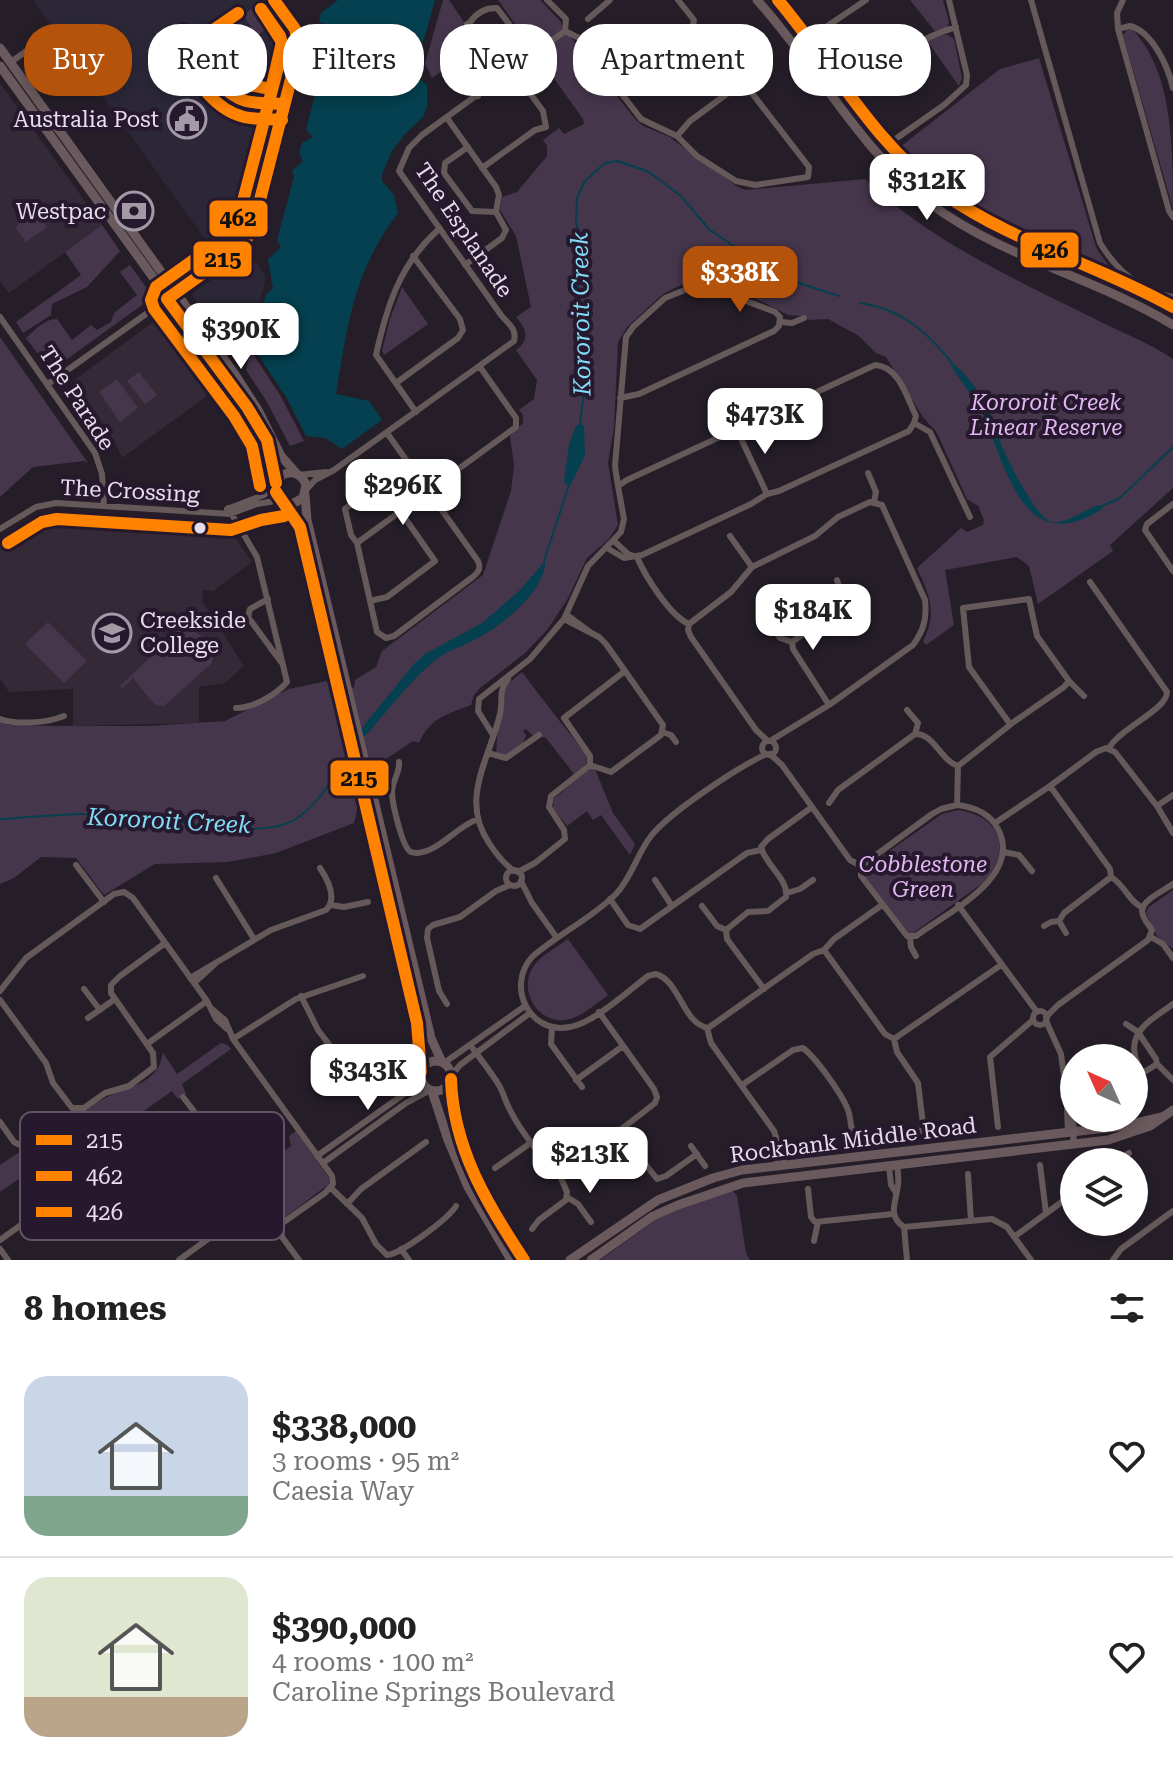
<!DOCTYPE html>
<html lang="en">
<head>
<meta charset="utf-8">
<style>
	:root { --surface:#fff; --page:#f2f2f2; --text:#222; --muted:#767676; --line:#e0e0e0; --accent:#b45309 }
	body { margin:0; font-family:"Roboto Serif",serif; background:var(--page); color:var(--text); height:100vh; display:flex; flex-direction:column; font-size:30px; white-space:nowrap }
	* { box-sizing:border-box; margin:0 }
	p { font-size:26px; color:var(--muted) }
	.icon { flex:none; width:44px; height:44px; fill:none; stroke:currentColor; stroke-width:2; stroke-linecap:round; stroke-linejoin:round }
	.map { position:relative; height:1260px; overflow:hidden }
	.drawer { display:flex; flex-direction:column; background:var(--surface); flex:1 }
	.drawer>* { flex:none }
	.top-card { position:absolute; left:24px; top:24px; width:1126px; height:72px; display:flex; gap:16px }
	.needle { width:52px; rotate:315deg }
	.fabs { position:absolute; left:1060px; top:1044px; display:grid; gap:16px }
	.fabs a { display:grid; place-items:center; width:88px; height:88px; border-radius:50%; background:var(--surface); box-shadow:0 4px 12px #0003; font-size:40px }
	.price { position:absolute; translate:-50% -68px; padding:0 18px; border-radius:16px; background:#fff; color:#222; font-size:26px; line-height:52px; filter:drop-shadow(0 2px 4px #0008) }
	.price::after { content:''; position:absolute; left:50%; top:48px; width:24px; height:18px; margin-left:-12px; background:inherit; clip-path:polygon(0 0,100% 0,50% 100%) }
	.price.on { background:var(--accent); color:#fff }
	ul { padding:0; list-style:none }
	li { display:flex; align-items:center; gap:24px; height:200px; padding:0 24px }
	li+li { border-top:2px solid var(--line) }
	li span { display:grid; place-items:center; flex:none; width:224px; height:160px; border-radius:24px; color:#555 }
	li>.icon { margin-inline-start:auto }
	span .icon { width:96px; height:96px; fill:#fffc; stroke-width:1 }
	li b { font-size:34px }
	h2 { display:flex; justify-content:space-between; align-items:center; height:96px; padding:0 24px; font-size:34px }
	.tag { padding:0 28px; border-radius:32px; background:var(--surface); box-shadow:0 4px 12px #0003; font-size:28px; line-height:72px }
	.tag.on { background:var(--accent); color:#fff }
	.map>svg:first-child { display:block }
	.commercial { fill:#2b2737 }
	.education { fill:#332937 }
	.green { fill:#46364c }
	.water { fill:#04404f }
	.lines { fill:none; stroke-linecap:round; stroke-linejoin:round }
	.stream { stroke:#04404f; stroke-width:2 }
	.street { stroke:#66595a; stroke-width:6 }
	.secondary { stroke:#6a5a5e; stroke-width:9 }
	.bus-1-casing { stroke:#27192d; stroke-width:18 }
	.bus-2-casing { stroke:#27192d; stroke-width:18 }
	.bus-3-casing { stroke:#27192d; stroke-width:18 }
	.bus-1 { stroke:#ff8200; stroke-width:12 }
	.bus-2 { stroke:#ff8200; stroke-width:12 }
	.bus-3 { stroke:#ff8200; stroke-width:12 }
	.bus-dot { fill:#e7ddeb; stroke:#27192d; stroke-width:3 }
	.labels { text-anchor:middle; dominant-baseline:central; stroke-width:8; stroke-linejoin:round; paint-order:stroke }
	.poi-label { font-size:22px; fill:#e7ddeb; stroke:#27192d; text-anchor:end }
	.street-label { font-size:22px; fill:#e7ddeb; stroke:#27192d }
	.park-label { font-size:22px; font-style:italic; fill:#e3b7f4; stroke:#27192d }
	.water-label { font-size:24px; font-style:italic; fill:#82dbf7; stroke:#27192d }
	.key { fill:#27192d; stroke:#615466; stroke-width:2 }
	.key-label { font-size:22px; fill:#e7ddeb }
	.line-badge { stroke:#27192d; stroke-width:3 }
	.pale-badge-label { font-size:22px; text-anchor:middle; font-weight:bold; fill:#111 }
</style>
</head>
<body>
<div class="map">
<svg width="1173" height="1260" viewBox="0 0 1173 1260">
	<rect width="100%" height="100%" fill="#251e29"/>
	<!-- commercial -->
	<path class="commercial" d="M33,0H266L292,35L244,236L218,257Z
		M249,253L265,275V282L256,316L238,331L247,344L234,354L193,296V293Z"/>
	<!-- education -->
	<path class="education" d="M0,83L102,225L9,293L0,281Z
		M168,311L219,387L122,458L114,440L73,381Z
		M64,513L221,525L225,523L252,562L213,591L203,590L202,601L244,666L225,683L199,687V723L73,726V689L9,692L0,679V540L38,517Z"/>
	<!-- green -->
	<path class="green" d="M443,0H449L464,22L453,63L432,78L425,64Z
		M498,0H540L561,22L562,26L635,119L643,126L668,136L738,187L746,190L865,179C930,241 1011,277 1091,317C1118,331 1148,342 1173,359V488L1110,545L1113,551L1038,604L1029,566L1017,557L945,570L954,625L926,645L923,641C938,614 929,594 917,568L961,528L967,532L983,525L984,520L978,506L967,499L937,433L923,417L886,357L876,353L859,336L828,319L809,320L804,316L788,315L721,281L704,280L685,283L663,294L627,327L618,342L614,427L608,463L618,525L608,540L587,558L567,600L547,630L525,653L480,688L474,695L471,705C447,714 430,718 419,743L413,741L353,781L358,806L354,823L276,853L228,862L155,864L104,895L76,858L41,857L14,878L0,884V721L9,725L56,726H149L225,721L289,689L327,681L331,695L354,687L355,680L376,667L382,651L483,575L511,491L514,466L510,436L523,423V415L519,410L534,399L537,380L516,350C530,340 527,329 516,317L531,307L516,236L500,210L502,197L517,192L547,156V146L543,140L559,128L564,134L584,124L583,119Z
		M910,0H943L949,22L947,27L935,31Z
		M262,2L277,21L267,26L268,28L253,38L247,31L251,27L243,15Z
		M1132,29C1173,72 1173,147 1173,209L1123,35L1127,30Z
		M946,34L954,39L962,78L959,86L927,41Z
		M1039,58L1096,247C1113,276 1138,298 1173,303V316C1078,263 967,238 891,154L1000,69Z
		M249,197L253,199C246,220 243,236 222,246L213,233L246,209Z
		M36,212L47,227L26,242L15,227Z
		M102,225L120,251L87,287L52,304L51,315L23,333L16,322L81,275L65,252Z
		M130,265L153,297L63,362L41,358L26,338C36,329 44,319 57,319L72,340L91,325L97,330L111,322L114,313L137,295L120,272Z
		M402,287L428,324L384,355L382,351L390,319Z
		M0,337L88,463L84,461L33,467L0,497Z
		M251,351L280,395L304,441L290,446L267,402L246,370Z
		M139,372L157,395L145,404L127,381Z
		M117,379L138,408L120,422L99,392Z
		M48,622L87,661L64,683L25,644Z
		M187,622V627C200,633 217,648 212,663L164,706L154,704L133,678L122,689L120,686Z
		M522,672C545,703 564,726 587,756L586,764L574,774L546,738L532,735L526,729L523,731L526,735L523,743L506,755L496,753L498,728L506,685Z
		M594,767L613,813L635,844L630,855L601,815L593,820L587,811L567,826L553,808L554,798C567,791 579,770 594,767Z
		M958,810C1001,816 1013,851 983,883L913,933H908L866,878L865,868L942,814Z
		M1173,890V948H1172L1157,936L1146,913L1149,907Z
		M568,939L608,995C595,1004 581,1018 565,1020C537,1023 518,990 533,967C541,955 556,948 568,939Z
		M221,1043L228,1045L231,1049L182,1084L186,1094L178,1099L172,1091L124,1125L119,1119L107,1118L0,1192V1165L18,1153L28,1155L40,1145L44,1150L76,1126L69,1116L74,1113L81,1114C90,1108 100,1100 109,1096C133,1085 158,1083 163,1053L177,1074Z
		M296,1131L329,1178V1184L280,1221L275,1219L248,1184L250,1177L291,1146L289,1136Z
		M731,1190L737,1195L746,1253L750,1260H600L657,1219L678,1208Z"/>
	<!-- water -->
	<path class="water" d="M338,0H435L425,36L413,63L419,78L427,85V107L423,117L405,134L392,151L382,174V181L394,195L398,213C353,273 348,323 336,394L369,401L382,420L342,449L325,438L306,436L286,397L252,346L266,294L273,289L268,259L281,247L277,240L294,177L292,171L303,161L299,153L302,143L313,137L306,130L325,56L334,51L326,36L327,28L324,23H319L321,13Z
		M949,361C962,369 974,385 983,398C991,411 994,425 999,439C1005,455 1036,519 1052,522C1068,524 1084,509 1099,505L1103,507L1101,510C1021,558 1008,468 982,413C973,395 957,378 949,361Z
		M581,423L584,426L585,455L569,488L564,481L569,444L576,426Z
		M545,561C547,589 502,626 478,638C464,646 447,650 434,661C409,682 388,711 366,735L361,738L356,735L414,664L425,654L482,623L520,590Z"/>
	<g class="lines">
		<!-- stream -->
		<path class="stream" d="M860,303C902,309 926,331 952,363
			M580,423L585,385L576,305L582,259L580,236L576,223L577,198L585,181L605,163L618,161L649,172L681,196L709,229L742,252L770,261L787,279L839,296
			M1102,506L1120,498L1173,447
			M544,561L568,488
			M0,819C37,817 74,812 111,814C155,816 257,842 294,820C318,806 334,776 349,754"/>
		<!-- street -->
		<path class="street" d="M1031,0L1100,243C1117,271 1140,291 1173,297
			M1123,0L1117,13L1118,29L1169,211L1173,217
			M588,19L610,0
			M693,25L703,30L717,47
			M1118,29L1130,26C1153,32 1168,67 1173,88
			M565,31L579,38L641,119L677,136L697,156L736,181L755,185L808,177L809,167L748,88L739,85
			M803,33L811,37L810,44
			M811,37L866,0
			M719,50L737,73L739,85
			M11,62L53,32
			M457,65L479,48L480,42L467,24
			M617,87L693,25L694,20L678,0
			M853,90C885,64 917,38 956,27
			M847,91L853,90L856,100
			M478,96L456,61C460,39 470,7 497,8L533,56
			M447,118L496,187L499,195L496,212L506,230L502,238L465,265
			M677,136L690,121L739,85
			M884,136L894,140L890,147
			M894,140L944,105L966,85L967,75L949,0
			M468,147L445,163L444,173L472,211L496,212
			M482,168L535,130L546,127L543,111L513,70
			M176,292L241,246L252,231L299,48L295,29L274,0
			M0,317L95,453L102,474L104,506
			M781,322L792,323L804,318
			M396,383L458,338L463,330L460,319L413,256
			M48,384L167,299
			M416,412L376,355C387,305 400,264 439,229
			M914,423L930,432L970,517
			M737,430L767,494
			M387,433L478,561C482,569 477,574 470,579L394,636L386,638L377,632L357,543L351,535L345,509L407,463
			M868,473L876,492L874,502
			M299,475L326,472
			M618,486L615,466L626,337L633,327L665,298L695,286H726L741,299L775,312L780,317L779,326L774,331L639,394L620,398
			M306,490L315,480L334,470L514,341C517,328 508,324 501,315L399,171L409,148L422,135L565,31L566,19L547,0
			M1173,504L1147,524L1145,530L1173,571
			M228,508L257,557L287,682C276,695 253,708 236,708
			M227,509L264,495L275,485
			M0,529L36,507L56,503L230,514L257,504L281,500
			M730,536L752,567
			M614,541L628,554L637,557
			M357,543L516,427V418L480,367
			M607,548L624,558L642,555L751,504L767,494L779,491L909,431L914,423
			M637,557C645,576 670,616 689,624
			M1090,582L1167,692C1167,710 1120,728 1109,748
			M268,599L250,609L248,617L281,662
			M370,601L387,597L435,561L400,511
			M567,615L590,632
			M689,624L731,592L752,567L815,536L838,517L870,502L882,505L925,600C927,618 924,630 913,645L829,705L770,741
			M689,624L688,630L691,637L756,730L768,741
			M774,629L780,638L792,642
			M508,679C498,691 503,700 500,714C490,758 459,799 489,843C496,854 503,863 514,871
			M829,705L793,649L792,642L835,611L847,608L837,580
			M907,710L918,723L915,734
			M0,719C17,725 47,723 64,716
			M1010,724L969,667L963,608L1029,599L1037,636L1069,681L1084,696
			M662,732L671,735L676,742
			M493,735L478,711L479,699L530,659L564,619L588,566L621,532L624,519L618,486L627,480L875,365C899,366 907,398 916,416L914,423
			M762 748a7 7 0 1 1 14 0a7 7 0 1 1-14 0Z
			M488,753L506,758L539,735
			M766,754C737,768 670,812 651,836C637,854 632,877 616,894C591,919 558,934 532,957C506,986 529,1035 570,1027C594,1023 628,991 648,976L656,974C680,981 683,1024 708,1028L813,954L824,950L834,939L882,905
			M770,754L782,765L850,860L861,866
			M399,762C400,773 392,781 392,792C392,802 402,848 411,852C416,854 424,852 429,850C447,842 459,826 478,819
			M590,765V756L564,718L625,671
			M1050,786L1110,869L1111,877L1064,913L1059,921L1066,933
			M829,803L838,790L915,734C934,733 940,760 958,766
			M957,805C974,807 990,813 998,829C1023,877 948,912 916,936H907L861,876V866L932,814L941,809Z
			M957,805L958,766L1015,721L1064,687L1069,681
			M1157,806L1173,795
			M995,823L1050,786L1096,752L1106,748L1115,752L1157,806L1173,833
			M1003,852L1019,855L1032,871
			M76,865L104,902
			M506 878a8 8 0 1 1 16 0a8 8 0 1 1-16 0Z
			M518,872L535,863L565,839L564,830L549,807L551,796L590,765L611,772L661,735L663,725L606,644L599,637L564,619
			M1111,877C1125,885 1128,901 1143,908
			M216,878L254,939
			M655,880L672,906
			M521,881L532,903L557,938
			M787,893L800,889L813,880
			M610,899L628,925L640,929L747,853L761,850
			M331,905L344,907L368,902
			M958,905L1037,1012
			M702,906L717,926L726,930
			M1044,926L1051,922L1059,921
			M910,937L911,947L916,956
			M1151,937L1163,944L1173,958
			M824,950L885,1034L894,1039L1001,965
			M190,978L271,930L326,910C338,898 328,880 320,868
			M194,983L215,964
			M84,989L100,1010
			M764,989L727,939L726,930L748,912L768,911L786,897C789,879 765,865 761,847L768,839L812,807
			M0,991L26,958L114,894L124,892L133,898L207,1001L216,1019L227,1029
			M301,996L318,1030L348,1069C366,1071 378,1051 401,1051
			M0,1000L46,1063L53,1083L72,1108H84L105,1093L129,1086L154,1067L153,1053L111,993V985L120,976L165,943
			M447,1004L439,991L427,938L428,929L433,925L460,917L496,891L510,885
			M1033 1018a7 7 0 1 1 14 0a7 7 0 1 1-14 0Z
			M1046,1017L1058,1005L1148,940L1152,930C1149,925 1142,918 1142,911C1142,900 1165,890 1173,884
			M88,1018L115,999
			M1046,1021L1061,1054L1068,1105L1075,1131L1072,1144
			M1126,1024L1138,1032L1156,1059L1157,1064L1146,1071H1141C1121,1035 1148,1022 1173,1004
			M552,1027L551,1044L582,1087
			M707,1028L711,1043L774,1131L785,1165
			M233,1039L296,999L363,976
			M147,1044L207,1001
			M471,1046C481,1060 492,1073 500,1087C504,1095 506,1103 510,1110C517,1124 547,1170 561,1170C594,1150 625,1127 655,1103L657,1097L654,1089L599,1012
			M444,1063L525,1006
			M1157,1064L1173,1080
			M451,1076L460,1065L530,1013
			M576,1080L623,1046
			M742,1085L793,1050L803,1048C816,1058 842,1094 848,1110C852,1120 849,1131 857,1139L917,1133L922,1130L923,1124L918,1083L897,1052L894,1039
			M183,1097L196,1114L198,1127
			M1067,1108L1068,1133
			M0,1122L14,1142L24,1147
			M998,1127L990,1057L1033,1020
			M620,1132L657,1179L666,1176L697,1154
			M182,1136L195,1127L205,1130L251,1195L256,1208
			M775,1139L777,1166
			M691,1146L705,1166
			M317,1156L404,1094L421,1075
			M149,1160L172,1143
			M1117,1162L1129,1153
			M323,1163L406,1103L430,1090
			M897,1165C898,1172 899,1179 898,1185C896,1202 887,1216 904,1227L992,1219L1007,1227L1031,1260
			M1040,1165L1046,1213
			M889,1166L891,1185L896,1193
			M495,1168L532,1142
			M968,1174L971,1221
			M240,1179L268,1160
			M331,1188L362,1218L376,1244L387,1255C401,1254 448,1219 456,1206
			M808,1189L811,1217L815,1222L893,1214
			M567,1197L578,1204L591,1222
			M347,1204L361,1189L426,1142
			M281,1224L282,1237L299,1260
			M904,1227L907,1260
			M532,1229L539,1220L566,1200L567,1192L558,1171
			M1014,1237L1074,1193
			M0,1240L67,1192L71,1181L60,1165L61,1154L106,1122L114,1120L149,1160L153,1170L204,1242
			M814,1241L818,1222
			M0,1249L8,1260
			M401,1249L409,1260
			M179,1260L248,1210L261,1209L274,1222L281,1224L325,1193L333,1184L332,1176L233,1039L225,1020L212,1009
			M1113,1260L1121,1249L1173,1211"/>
		<!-- secondary -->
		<path class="secondary" d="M757,0C817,66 860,151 932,205C1004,258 1096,278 1173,325
			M0,48L234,373L258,410L281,456L297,474
			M0,66L247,407L267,440L276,483
			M305,495L307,520L431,1038L442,1062
			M283,502L294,503L303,498L306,485C302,474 293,470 282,475L275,489C280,504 295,511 300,527L417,1023L421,1072
			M421 1076a15 15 0 1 1 30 0a15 15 0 1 1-30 0Z
			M451,1079C447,1142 490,1209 524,1260
			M432,1091L448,1140L468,1187L511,1260
			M570,1260L658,1200L713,1178L742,1170L1123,1126L1162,1117
			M591,1260L653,1216L678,1205L743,1183L1108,1140L1150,1126L1173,1110"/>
		<!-- bus-1 casing -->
		<g class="bus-1-casing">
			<path id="bus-1" d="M274,0L295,29L299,48L252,231L241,246L167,299L247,407L267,440L276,483
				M183,31C199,54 217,93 246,101C258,104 272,103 284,104
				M276,492L300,527L417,1023L421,1072
				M451,1079C453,1148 487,1204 524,1260"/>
		</g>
		<!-- bus-2 casing -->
		<g class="bus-2-casing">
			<path id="bus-2" d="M170,40C189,67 209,109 244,117C256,120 269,118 282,120
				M260,486L252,446L234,416L154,309L151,300L156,287L230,234L237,224L283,48L280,36L261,9
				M8,543L42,522L57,519L231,530L261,520L284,516"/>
		</g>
		<!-- bus-3 casing -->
		<g class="bus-3-casing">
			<path id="bus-3" d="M778,0C832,64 874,144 944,194C1014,243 1099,265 1173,307
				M238,13L206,35L239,78L249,85L271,89L282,42L261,9"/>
		</g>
		<!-- bus-1 -->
		<use href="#bus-1" class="bus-1"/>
		<!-- bus-2 -->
		<use href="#bus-2" class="bus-2"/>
		<!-- bus-3 -->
		<use href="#bus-3" class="bus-3"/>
	</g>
	<!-- icons -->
	<defs>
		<g id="civic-ring" transform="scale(2)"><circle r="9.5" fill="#27192d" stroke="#a39aa7" stroke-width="1.5"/><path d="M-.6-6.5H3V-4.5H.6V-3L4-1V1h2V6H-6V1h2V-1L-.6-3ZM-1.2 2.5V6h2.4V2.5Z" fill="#a39aa7"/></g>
		<g id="bank-ring" transform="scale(2)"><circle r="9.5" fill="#27192d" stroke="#a39aa7" stroke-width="1.5"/><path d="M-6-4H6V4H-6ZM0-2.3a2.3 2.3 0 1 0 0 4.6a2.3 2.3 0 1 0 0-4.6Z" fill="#a39aa7"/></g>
		<g id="school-ring" transform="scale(2)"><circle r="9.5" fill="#27192d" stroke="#a39aa7" stroke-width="1.5"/><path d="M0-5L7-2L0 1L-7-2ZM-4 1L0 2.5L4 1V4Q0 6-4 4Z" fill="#a39aa7"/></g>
	</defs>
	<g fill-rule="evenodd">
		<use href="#civic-ring" x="187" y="119"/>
		<use href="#bank-ring" x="134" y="211"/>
		<use href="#school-ring" x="112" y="633"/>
	</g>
	<!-- markers -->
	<circle class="bus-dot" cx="200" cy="528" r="7"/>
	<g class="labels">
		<!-- poi labels -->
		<g class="poi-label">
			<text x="159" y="119">Australia Post</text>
			<text x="106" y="211">Westpac</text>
			<text x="140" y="620" text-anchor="start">Creekside<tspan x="140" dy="25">College</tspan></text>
		</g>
		<!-- street labels -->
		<g class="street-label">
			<text transform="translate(464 230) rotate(56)">The Esplanade</text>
			<text transform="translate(77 398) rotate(57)">The Parade</text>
			<text transform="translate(130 491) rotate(3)">The Crossing</text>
			<text transform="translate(853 1140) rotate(-7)">Rockbank Middle Road</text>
		</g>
		<!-- park labels -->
		<g class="park-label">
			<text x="1046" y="402">Kororoit Creek<tspan x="1046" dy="25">Linear Reserve</tspan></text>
			<text x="923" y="864">Cobblestone<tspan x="923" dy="25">Green</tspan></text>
		</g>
		<!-- water labels -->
		<g class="water-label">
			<text transform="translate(581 314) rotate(-91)">Kororoit Creek</text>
			<text transform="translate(169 821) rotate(3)">Kororoit Creek</text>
		</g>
	</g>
	<!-- legend -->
	<rect x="20" y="1112" width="264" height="128" rx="12" class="key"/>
	<rect x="36" y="1135" width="36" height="10" fill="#ff8200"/>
	<rect x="36" y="1171" width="36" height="10" fill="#ff8200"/>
	<rect x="36" y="1207" width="36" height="10" fill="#ff8200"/>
	<g class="key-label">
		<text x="86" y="1148">215</text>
		<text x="86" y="1184">462</text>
		<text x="86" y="1220">426</text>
	</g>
	<g class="line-badge">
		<rect x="208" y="199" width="61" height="39" rx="8" fill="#ff8200"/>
		<rect x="1019" y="231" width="61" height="38" rx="8" fill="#ff8200"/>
		<rect x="192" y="240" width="61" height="38" rx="8" fill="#ff8200"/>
		<rect x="329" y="759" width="61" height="38" rx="8" fill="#ff8200"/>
	</g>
	<g class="pale-badge-label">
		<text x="238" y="226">462</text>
		<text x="1050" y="258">426</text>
		<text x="223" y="267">215</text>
		<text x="359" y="786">215</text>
	</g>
</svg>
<div class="fabs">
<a><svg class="needle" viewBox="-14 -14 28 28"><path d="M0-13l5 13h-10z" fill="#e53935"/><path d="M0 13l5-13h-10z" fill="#767676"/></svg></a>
<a><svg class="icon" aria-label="layers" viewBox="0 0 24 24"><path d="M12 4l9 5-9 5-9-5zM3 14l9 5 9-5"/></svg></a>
</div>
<b class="price" style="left:927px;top:222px">$312K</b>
<b class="price on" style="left:740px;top:314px">$338K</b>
<b class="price" style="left:241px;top:371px">$390K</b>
<b class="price" style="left:765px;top:456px">$473K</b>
<b class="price" style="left:403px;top:527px">$296K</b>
<b class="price" style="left:813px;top:652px">$184K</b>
<b class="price" style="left:368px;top:1112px">$343K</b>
<b class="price" style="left:590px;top:1195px">$213K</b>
<div class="top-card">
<a class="tag on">Buy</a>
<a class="tag">Rent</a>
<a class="tag">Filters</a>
<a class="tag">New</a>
<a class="tag">Apartment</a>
<a class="tag">House</a>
</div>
</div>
<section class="drawer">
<h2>8 homes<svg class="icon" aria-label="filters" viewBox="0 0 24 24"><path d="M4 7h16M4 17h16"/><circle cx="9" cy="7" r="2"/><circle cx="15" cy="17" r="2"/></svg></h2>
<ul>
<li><span style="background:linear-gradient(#c9d6e8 75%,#7fa58c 0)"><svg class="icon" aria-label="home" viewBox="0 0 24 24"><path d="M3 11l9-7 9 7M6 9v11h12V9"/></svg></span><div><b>$338,000</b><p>3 rooms · 95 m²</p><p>Caesia Way</p></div><svg class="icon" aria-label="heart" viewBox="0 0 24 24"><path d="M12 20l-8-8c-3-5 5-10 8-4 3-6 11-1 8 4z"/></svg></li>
<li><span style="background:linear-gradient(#dfe7d0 75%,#b9a48a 0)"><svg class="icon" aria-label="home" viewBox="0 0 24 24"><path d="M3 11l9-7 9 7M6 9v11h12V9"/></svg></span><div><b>$390,000</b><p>4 rooms · 100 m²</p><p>Caroline Springs Boulevard</p></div><svg class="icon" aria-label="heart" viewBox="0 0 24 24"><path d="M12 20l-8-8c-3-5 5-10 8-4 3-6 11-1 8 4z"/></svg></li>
</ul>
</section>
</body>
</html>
